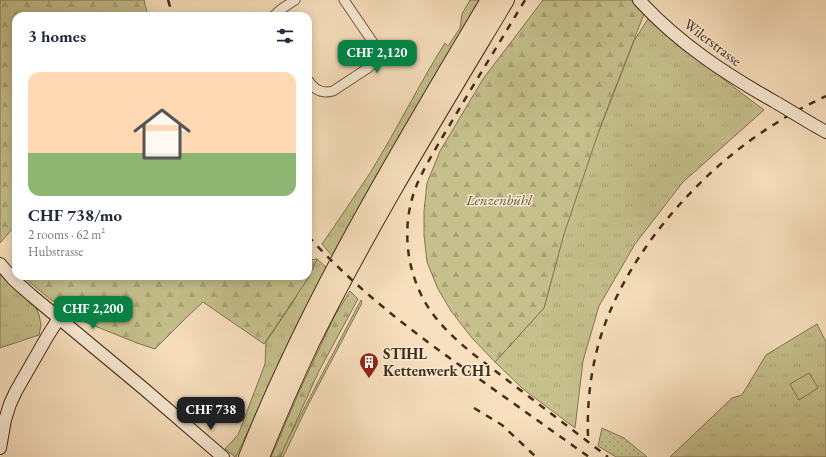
<!DOCTYPE html>
<html lang="en">
<head>
<meta charset="utf-8">
<style>
	:root { --surface:#fff; --page:#f6f6f7; --text:#1f2937; --muted:#747a83; --line:#e0e1e3; --accent:#0b8043 }
	body { margin:0; font-family:"EB Garamond",serif; background:var(--page); color:var(--text); height:100vh; display:flex; flex-direction:column; font-size:15px; white-space:nowrap }
	* { box-sizing:border-box; margin:0 }
	p { font-size:13px; color:var(--muted) }
	.icon { flex:none; width:22px; height:22px; fill:none; stroke:currentColor; stroke-width:2; stroke-linecap:round; stroke-linejoin:round }
	.map { position:relative; flex:1; overflow:hidden }
	.details { position:absolute; left:12px; top:12px; width:300px; height:268px; display:flex; flex-direction:column; background:var(--surface); border-radius:12px; box-shadow:0 2px 10px #0003 }
	.details>* { flex:none }
	.price { position:absolute; translate:-50% -34px; padding:0 9px; border-radius:8px; background:var(--accent); color:#fff; font-size:13px; line-height:26px; filter:drop-shadow(0 1px 2px #0008) }
	.price::after { content:''; position:absolute; left:50%; top:24px; width:12px; height:9px; margin-left:-6px; background:inherit; clip-path:polygon(0 0,100% 0,50% 100%) }
	.price.on { background:#222; color:#fff }
	ul { padding:0; list-style:none }
	li { display:grid; align-content:center; gap:8px; height:212px; padding:0 16px }
	li+li { border-top:1px solid var(--line) }
	li span { display:grid; place-items:center; height:124px; border-radius:12px; color:#555 }
	li>.icon { margin-inline-start:auto }
	span .icon { width:72px; height:72px; fill:#fffc; stroke-width:1 }
	li b { font-size:17px }
	h2 { display:flex; justify-content:space-between; align-items:center; height:48px; padding:0 16px; font-size:17px }
	.map>svg:first-child { display:block }
	.grass { fill:url(#grass-tufts); stroke:#847652 }
	.forest { fill:url(#forest-firs); stroke:#847652 }
	.park { fill:#c5c08c; stroke:#847652 }
	.garden { fill:url(#garden-dots); stroke:#847652 }
	.lines { fill:none; stroke-linecap:round; stroke-linejoin:round }
	.street-casing { stroke:#705a42; stroke-width:11 }
	.secondary-casing { stroke:#432d19; stroke-width:14 }
	.highway-casing { stroke:#432d19; stroke-width:18 }
	.street { stroke:#faebd5; stroke-width:9 }
	.secondary { stroke:#faebd5; stroke-width:12 }
	.highway { stroke:#f8e0be; stroke-width:16 }
	.rail { stroke:#432d19; stroke-width:2.5; stroke-dasharray:7 7; stroke-linecap:butt }
	.secondary-bridge-casing { stroke:#432d19; stroke-width:14; stroke-linecap:butt }
	.secondary-bridge { stroke:#faebd5; stroke-width:12 }
	.labels { text-anchor:middle; dominant-baseline:central; stroke-width:3; stroke-linejoin:round; paint-order:stroke }
	.street-label { font-size:15px; fill:#432d19; stroke:#faebd5 }
	.park-label { font-size:15px; font-style:italic; fill:#5d4a30; stroke:#faebd5 }
	.poi-label { font-size:15px; font-weight:bold; fill:#432d19; stroke:#faebd5; text-anchor:start }
</style>
</head>
<body>
<div class="map">
<svg width="826" height="457" viewBox="0 0 826 457">
	<defs>
		<pattern id="grass-tufts" width="24" height="20" patternUnits="userSpaceOnUse"><rect width="24" height="20" fill="#c5c08c"/><path d="M3 7l-1-3M5 7V3M7 7l1-3M15 17l-1-3M17 17v-4M19 17l1-3" fill="none" stroke="#aaa578"/></pattern>
		<pattern id="forest-firs" width="22" height="20" patternUnits="userSpaceOnUse"><rect width="22" height="20" fill="#c5c08c"/><path d="M5 1l3.5 6h-7zM16 11l3.5 6h-7z" fill="#aaa578"/></pattern>
		<pattern id="garden-dots" width="8" height="8" patternUnits="userSpaceOnUse"><rect width="8" height="8" fill="#c5c08c"/><path d="M2 2h.1M6 6h.1" fill="none" stroke="#aaa578" stroke-width="1.8" stroke-linecap="round"/></pattern>
	</defs>
	<rect width="100%" height="100%" fill="#f8e0be"/>
	<filter id="stains"><feTurbulence type="fractalNoise" baseFrequency=".005" numOctaves="4"/><feColorMatrix values="0 0 0 0 .2 0 0 0 0 .09 0 0 0 0 .02 0 0 0 .5 -.17"/></filter>
	<radialGradient id="worn" r=".72"><stop offset=".6" stop-color="#630" stop-opacity="0"/><stop offset="1" stop-color="#630" stop-opacity=".3"/></radialGradient>
	<!-- grass -->
	<path class="grass" d="M470,0H482L333,257L322,244C338,221 354,197 370,173C396,131 418,86 445,43L448,46L460,28L462,14Z
		M648,19L736,89L764,110L683,182L635,244L599,306L583,361L575,428L523,389L495,362L544,308L574,195L634,41Z
		M317,259L327,268L279,364L236,457H235L225,449L238,435L265,364L266,342L293,302Z
		M0,264L31,295L39,315L41,325L39,335L0,348Z
		M361,300L362,303L307,407L283,457H280L286,443Z
		M817,324L826,342V457H670L732,398L742,395L766,355Z"/>
	<!-- forest -->
	<path class="forest" d="M0,0H144L148,16H16V226H15L0,243Z
		M543,0H631L644,14L601,125L564,234L544,308L495,362L472,338L451,311L438,289L427,262L424,235V211L427,183L440,151L483,79Z
		M317,259L309,277L264,344L203,302L188,316L155,349L137,343L80,320L59,318L63,307L50,299L22,276H308V260Z
		M350,291L358,299L319,371L280,457H271L299,392L334,317Z"/>
	<!-- park -->
	<path class="park" d="M809,373L818,388L799,400L790,384Z"/>
	<!-- garden -->
	<path class="garden" d="M602,428L624,438L647,457H616L598,446Z"/>
	<g class="lines">
		<!-- street casing -->
		<g class="street-casing">
			<path id="street" d="M274,16L280,10L295,0
				M308,80C314,90 322,94 333,91L368,68C375,62 378,54 374,44L344,0"/>
		</g>
		<!-- secondary casing -->
		<g class="secondary-casing">
			<path id="secondary" d="M639,0C678,43 727,75 777,103
				M812,124L826,132
				M0,264L14,280L31,295L143,388L223,457
				M0,448L5,420L10,404L16,391L47,337L59,318"/>
		</g>
		<!-- highway casing -->
		<g class="highway-casing">
			<path id="highway" d="M247,457C311,296 401,148 489,0
				M261,457C277,418 294,379 312,341C370,224 439,112 506,0"/>
		</g>
		<!-- street -->
		<use href="#street" class="street"/>
		<!-- secondary -->
		<use href="#secondary" class="secondary"/>
		<!-- highway -->
		<use href="#highway" class="highway"/>
		<!-- rail -->
		<path class="rail" d="M168,0L173,16
			M525,0C503,37 480,74 458,111C444,135 429,158 418,182C400,223 405,273 430,310C441,326 456,340 472,353L608,457
			M308,236C358,291 415,334 475,376C513,403 551,430 589,457
			M474,408L502,425L536,457
			M588,436C587,406 590,376 598,346C622,257 700,169 778,122C793,112 810,104 826,96"/>
		<!-- secondary-bridge casing -->
		<g class="secondary-bridge-casing">
			<path id="secondary-bridge" d="M777,103L812,124"/>
		</g>
		<!-- secondary-bridge -->
		<use href="#secondary-bridge" class="secondary-bridge"/>
	</g>
	<!-- icons -->
	<defs>
		<g id="building-pin" transform="scale(1)"><path d="M0 17L-7.5 6A9.5 9.5 0 1 1 7.5 6Z" fill="#8f2418" stroke="#faebd5"/><path d="M-4-6H4V6H1V3H-1V6H-4ZM-2.5-4.3h1.7v1.8h-1.7ZM.8-4.3h1.7v1.8H.8ZM-2.5-1h1.7V.8h-1.7ZM.8-1h1.7V.8H.8Z" fill="#fff"/></g>
	</defs>
	<g fill-rule="evenodd">
		<use href="#building-pin" x="369" y="362"/>
	</g>
	<g class="labels">
		<!-- street labels -->
		<g class="street-label">
			<text transform="translate(713 42) rotate(37)">Wilerstrasse</text>
		</g>
		<!-- park labels -->
		<g class="park-label">
			<text x="499" y="199">Lenzenbühl</text>
		</g>
		<!-- poi labels -->
		<g class="poi-label">
			<text x="383" y="353">STIHL<tspan x="383" dy="17">Kettenwerk CH1</tspan></text>
		</g>
	</g>
	<rect width="100%" height="100%" filter="url(#stains)"/>
	<rect width="100%" height="100%" fill="url(#worn)"/>
</svg>
<b class="price" style="left:377px;top:74px">CHF 2,120</b>
<b class="price" style="left:93px;top:330px">CHF 2,200</b>
<b class="price on" style="left:211px;top:431px">CHF 738</b>
<section class="details">
<h2>3 homes<svg class="icon" aria-label="filters" viewBox="0 0 24 24"><path d="M4 7h16M4 17h16"/><circle cx="9" cy="7" r="2"/><circle cx="15" cy="17" r="2"/></svg></h2>
<ul>
<li><span style="background:linear-gradient(#ffd9b3 65%,#8fb573 0)"><svg class="icon" aria-label="home" viewBox="0 0 24 24"><path d="M3 11l9-7 9 7M6 9v11h12V9"/></svg></span><div><b>CHF 738/mo</b><p>2 rooms · 62 m²</p><p>Hubstrasse</p></div></li>
</ul>
</section>
</div>
</body>
</html>
